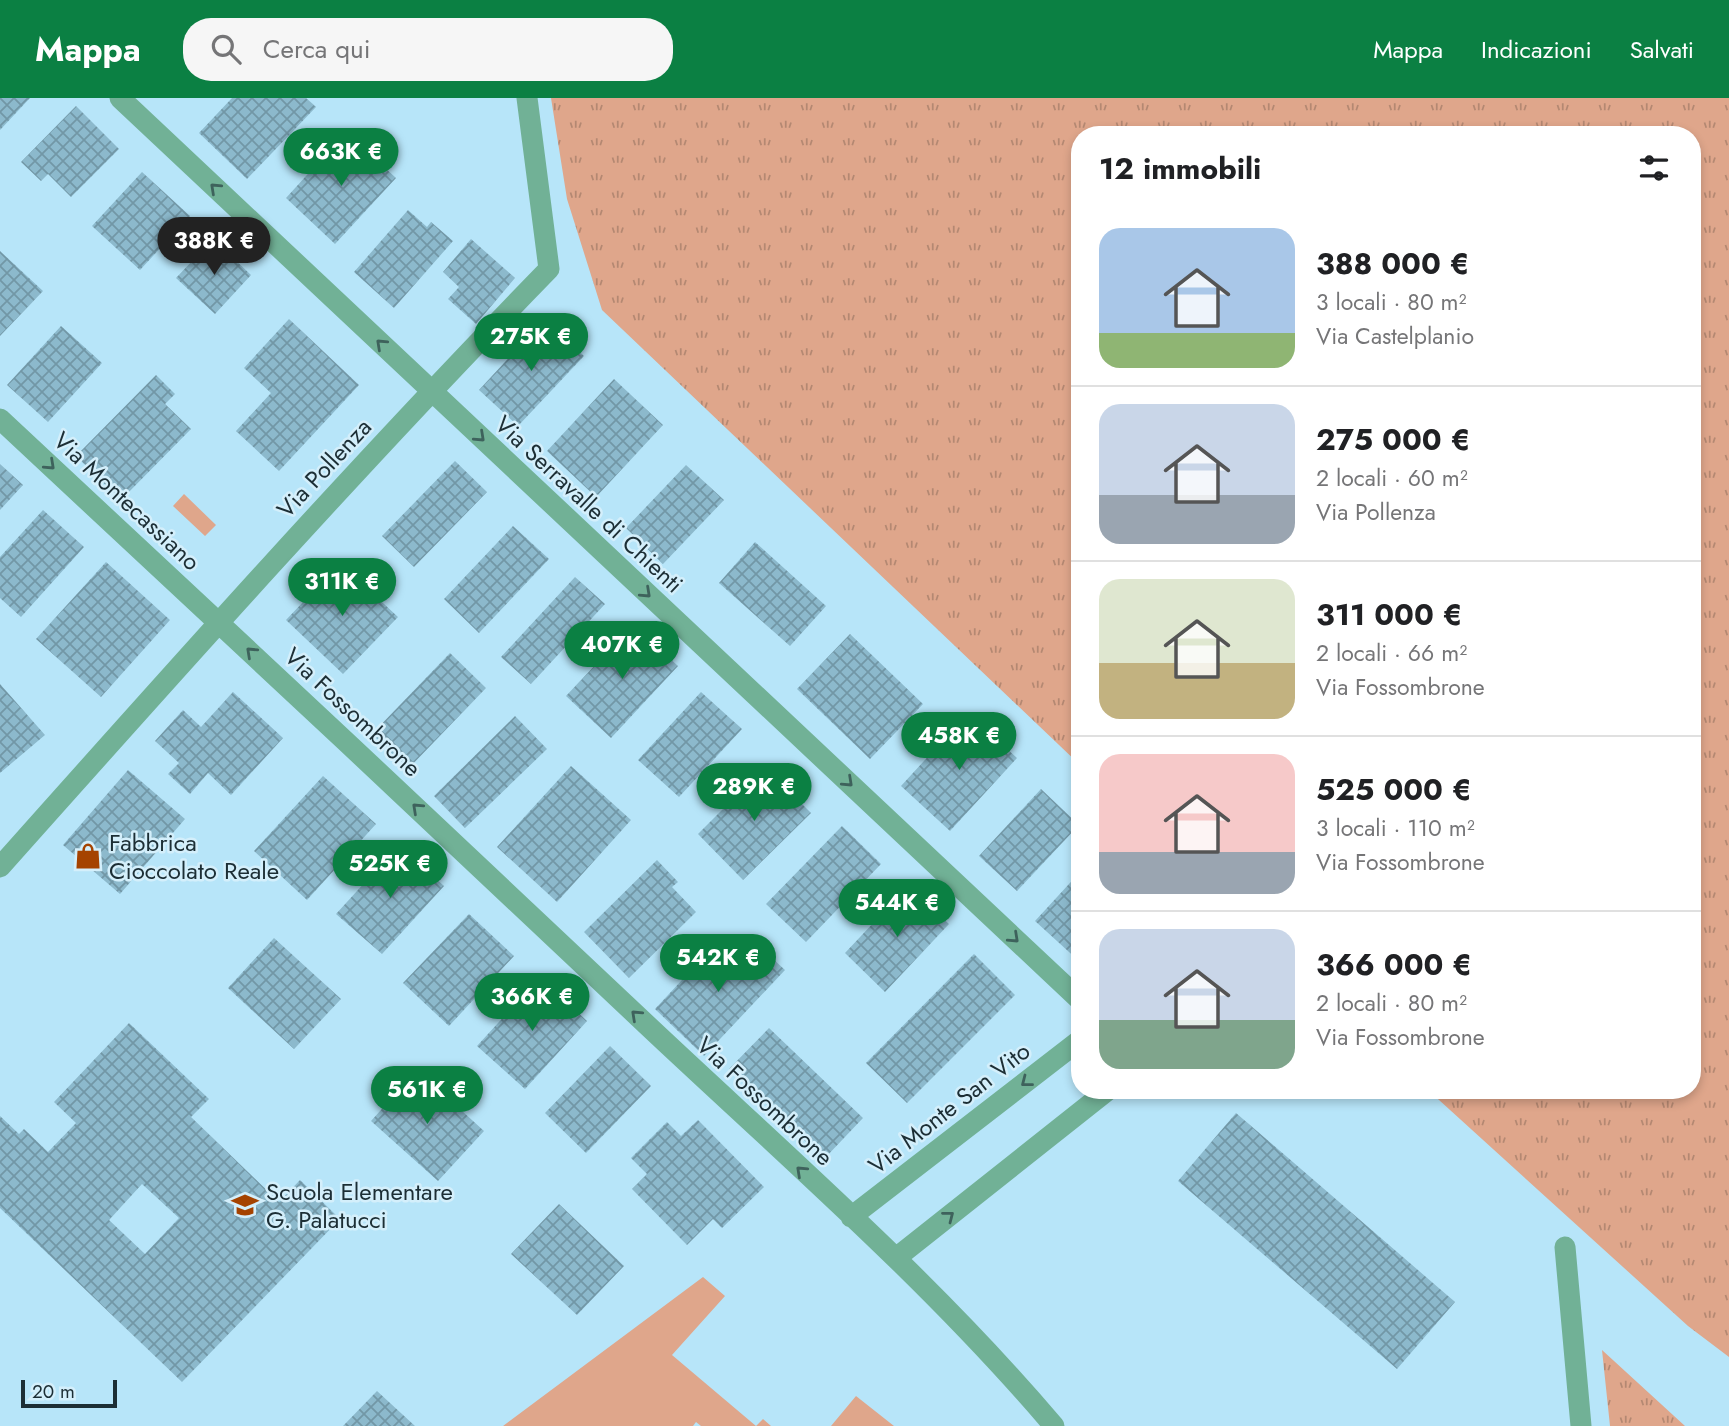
<!DOCTYPE html>
<html lang="it">
<head>
<meta charset="utf-8">
<style>
	:root { --surface:#fff; --page:#f6f6f6; --text:#202124; --muted:#757577; --line:#e0e0e0; --accent:#0b8043 }
	body { margin:0; font-family:Jost,sans-serif; background:var(--page); color:var(--text); height:100vh; display:flex; flex-direction:column; font-size:26px; white-space:nowrap }
	* { box-sizing:border-box; margin:0 }
	p { font-size:23px; color:var(--muted) }
	.icon { flex:none; width:38px; height:38px; fill:none; stroke:currentColor; stroke-width:2; stroke-linecap:round; stroke-linejoin:round }
	.map { position:relative; flex:1; overflow:hidden }
	.panel { position:absolute; left:1071px; top:28px; width:630px; height:973px; display:flex; flex-direction:column; background:var(--surface); border-radius:28px; box-shadow:0 4px 10px #0003 }
	.panel>* { flex:none }
	.scale { position:absolute; left:21px; bottom:18px; width:96px; box-sizing:border-box; padding-left:7px; border:4px solid #1c2e35; border-top:0; font-size:19px; line-height:24px; white-space:nowrap; color:#1c2e35; -webkit-text-stroke:5px #d4effb; paint-order:stroke }
	.price { position:absolute; translate:-50% -60px; padding:0 16px; border-radius:24px; background:var(--accent); color:#fff; font-size:23px; line-height:46px; filter:drop-shadow(0 2px 4px #0008) }
	.price::after { content:''; position:absolute; left:50%; top:42px; width:21px; height:16px; margin-left:-10px; background:inherit; clip-path:polygon(0 0,100% 0,50% 100%) }
	.price.current { background:#222; color:#fff }
	ul { padding:0; list-style:none }
	li { display:flex; align-items:center; gap:21px; height:175px; padding:0 28px }
	li+li { border-top:2px solid var(--line) }
	li span { display:grid; place-items:center; flex:none; width:196px; height:140px; border-radius:21px; color:#555 }
	li>.icon { margin-inline-start:auto }
	span .icon { width:84px; height:84px; fill:#fffc; stroke-width:1 }
	li b { font-size:30px }
	h2 { display:flex; justify-content:space-between; align-items:center; height:84px; padding:0 28px; font-size:30px }
	header { display:flex; align-items:center; gap:42px; box-sizing:border-box; height:98px; padding:0 35px; background:var(--accent); color:#fff }
	header strong { font-size:33px }
	nav { display:flex; gap:38px; margin-inline-start:auto; font-size:24px }
	.search { width:490px; height:63px; background:var(--page); display:flex; align-items:center; gap:18px; box-sizing:border-box; padding:0 24px; border-radius:28px; color:var(--muted); font-size:26px }
	.map>svg:first-child { display:block }
	.grass { fill:url(#grass-tufts) }
	.garden { fill:#dfa68b }
	.building { fill:url(#building-cross-hatch); fill-rule:evenodd }
	.lines { fill:none; stroke-linecap:round; stroke-linejoin:round }
	.street { stroke:#71b196; stroke-width:21 }
	.oneway { stroke:#3e625c }
	.labels { text-anchor:middle; dominant-baseline:central; stroke-width:5; stroke-linejoin:round; paint-order:stroke }
	.street-label { font-size:24px; fill:#1c2e35; stroke:#d4effb }
	.poi-label { font-size:24px; fill:#1c2e35; stroke:#d4effb; text-anchor:start }
</style>
</head>
<body>
<header>
<strong>Mappa</strong>
<div class="search"><svg class="icon" aria-label="search" viewBox="0 0 24 24"><circle cx="10" cy="10" r="6"/><path d="M15 15l6 6"/></svg>Cerca qui</div>
<nav><a>Mappa</a><a>Indicazioni</a><a>Salvati</a></nav>
</header>
<div class="map">
<svg width="1729" height="1328" viewBox="0 0 1729 1328">
	<defs>
		<pattern id="grass-tufts" width="24" height="20" patternUnits="userSpaceOnUse" patternTransform="scale(1.75)"><rect width="24" height="20" fill="#dfa68b"/><path d="M3 7l-1-3M5 7V3M7 7l1-3M15 17l-1-3M17 17v-4M19 17l1-3" fill="none" stroke="#b48872"/></pattern>
		<pattern id="building-cross-hatch" width="8" height="8" patternUnits="userSpaceOnUse" patternTransform="scale(1.75)"><rect width="8" height="8" fill="#8cb9cc"/><path d="M0 0l8 8M0 8l8-8" fill="none" stroke="#7297a6"/></pattern>
	</defs>
	<rect width="100%" height="100%" fill="#b7e5f9"/>
	<!-- grass -->
	<path class="grass" d="M551,0H1729V1259L1688,1228L1428,992H1692V37H1080V667L602,212L567,101Z
		M1602,1252L1685,1328H1610Z"/>
	<!-- garden -->
	<path class="garden" d="M184,396L216,427L205,438L173,408Z
		M703,1179L725,1198L672,1257L756,1328L763,1321L771,1328H701L696,1324L693,1328H503Z
		M856,1298L894,1328H831Z"/>
	<!-- building -->
	<path class="building" d="M0,0H30L0,32Z
		M232,0H306L316,9L247,81L199,35Z
		M76,8L119,51L71,99L48,76L41,83L21,64Z
		M346,34L396,80L335,146L286,100Z
		M142,74L190,118L140,172L92,128Z
		M408,112L427,129L431,124L453,143L394,210L354,174Z
		M213,141L251,177L215,216L176,180Z
		M471,141L515,180L476,226L448,201L459,189L443,174Z
		M0,153L43,193L0,238Z
		M289,221L359,287L279,373L236,333L271,295L244,270Z
		M544,222L584,258L518,328L479,292Z
		M61,228L102,265L48,324L7,287Z
		M156,277L175,296L165,306L191,331L121,402L76,358Z
		M614,281L663,327L596,399L547,353Z
		M455,363L487,394L414,469L382,438Z
		M0,366L23,387L0,412Z
		M686,367L724,402L663,466L626,430Z
		M43,412L84,449L21,519L0,500V459Z
		M513,428L549,461L479,535L444,501Z
		M755,444L826,508L790,548L719,485Z
		M106,464L170,522L101,599L36,541Z
		M340,465L398,519L343,576L286,522Z
		M575,479L605,506L531,586L501,559Z
		M633,527L678,568L611,640L566,598Z
		M850,536L923,606L870,661L797,591Z
		M450,555L486,590L408,671L372,636Z
		M0,586L45,637L0,675Z
		M233,594L283,640L231,697L208,675L190,696L168,676L179,665L155,643L183,612L201,629Z
		M701,594L742,631L679,699L638,662Z
		M968,615L1017,660L950,733L901,688Z
		M515,618L547,651L465,730L434,698Z
		M571,668L631,722L557,804L497,749Z
		M765,669L811,715L743,782L698,736Z
		M128,672L185,721L120,796L63,747Z
		M323,678L376,726L307,802L254,753Z
		M1041,691L1079,727L1017,793L979,758Z
		M842,728L881,766L806,844L766,806Z
		M399,747L444,788L382,856L336,816Z
		M657,762L678,784L672,789L696,814L629,880L584,834Z
		M1080,774V864L1035,823Z
		M908,788L949,826L885,894L845,855Z
		M469,816L514,858L449,928L403,885Z
		M722,839L746,861L759,848L785,872L704,958L655,911Z
		M274,840L341,901L294,951L228,890Z
		M974,856L1015,897L907,1005L866,965Z
		M540,879L587,923L525,991L477,948Z
		M129,925L209,1001L191,1019L279,1104L300,1082L340,1121L182,1284L0,1110V1018L19,1036L24,1031L48,1054L76,1025L54,1004ZM142,1086L179,1120L145,1156L109,1122Z
		M769,930L863,1020L824,1061L729,971Z
		M610,948L651,988L586,1055L545,1015Z
		M417,972L484,1033L438,1083L371,1023Z
		M1236,1015L1455,1204L1397,1271L1178,1083Z
		M698,1022L764,1089L722,1130L713,1121L687,1147L632,1091L647,1076L631,1060L667,1024L681,1038Z
		M559,1106L624,1168L577,1217L511,1156Z
		M377,1293L415,1328H343Z"/>
	<g class="lines">
		<!-- street -->
		<path class="street" d="M120,0L1080,902
			M0,321C217,522 432,724 647,927C785,1057 931,1183 1054,1328
			M0,769C180,567 360,365 549,171L527,0
			M851,1119L1080,942
			M1565,1149L1581,1328
			M896,1160L1108,992"/>
	</g>
	<!-- one-way arrows -->
	<defs><path id="oneway-chevron" d="M-2-3.5L2.5 0L-2 3.5" fill="none" stroke-width="1.6" stroke-linecap="round" stroke-linejoin="round" transform="scale(1.75)"/></defs>
	<g class="oneway">
		<use href="#oneway-chevron" transform="translate(215 90) rotate(-137)"/>
		<use href="#oneway-chevron" transform="translate(381 246) rotate(-137)"/>
		<use href="#oneway-chevron" transform="translate(480 339) rotate(43)"/>
		<use href="#oneway-chevron" transform="translate(50 367) rotate(43)"/>
		<use href="#oneway-chevron" transform="translate(646 495) rotate(43)"/>
		<use href="#oneway-chevron" transform="translate(251 554) rotate(-137)"/>
		<use href="#oneway-chevron" transform="translate(848 684) rotate(43)"/>
		<use href="#oneway-chevron" transform="translate(417 710) rotate(-137)"/>
		<use href="#oneway-chevron" transform="translate(1014 840) rotate(43)"/>
		<use href="#oneway-chevron" transform="translate(636 917) rotate(-137)"/>
		<use href="#oneway-chevron" transform="translate(1026 984) rotate(142)"/>
		<use href="#oneway-chevron" transform="translate(801 1073) rotate(-137)"/>
		<use href="#oneway-chevron" transform="translate(949 1118) rotate(-38)"/>
	</g>
	<!-- icons -->
	<defs>
		<g id="shop-bare" transform="scale(2.1)"><path d="M-5-2.5h2.3a2.7 3.5 0 0 1 5.4 0H5L5.5 6h-11ZM-1.5-2.5h3a1.5 2.3 0 0 0-3 0Z" fill="#a54300" stroke="#d4effb" stroke-width="2.5" paint-order="stroke"/></g>
		<g id="school-bare" transform="scale(2.1)"><path d="M0-5L7-2L0 1L-7-2ZM-4 1L0 2.5L4 1V4Q0 6-4 4Z" fill="#a54300" stroke="#d4effb" stroke-width="2.5" paint-order="stroke"/></g>
	</defs>
	<g fill-rule="evenodd">
		<use href="#shop-bare" x="88" y="758"/>
		<use href="#school-bare" x="245" y="1107"/>
	</g>
	<g class="labels">
		<!-- street labels -->
		<g class="street-label">
			<text transform="translate(324 370) rotate(-47)">Via Pollenza</text>
			<text transform="translate(127 403) rotate(43)">Via Montecassiano</text>
			<text transform="translate(589 406) rotate(43)">Via Serravalle di Chienti</text>
			<text transform="translate(353 614) rotate(43)">Via Fossombrone</text>
			<text transform="translate(765 1003) rotate(43)">Via Fossombrone</text>
			<text transform="translate(949 1010) rotate(-38)">Via Monte San Vito</text>
		</g>
		<!-- poi labels -->
		<g class="poi-label">
			<text x="109" y="744">Fabbrica<tspan x="109" dy="28">Cioccolato Reale</tspan></text>
			<text x="266" y="1093">Scuola Elementare<tspan x="266" dy="28">G. Palatucci</tspan></text>
		</g>
	</g>
</svg>
<div class="scale">20 m</div>
<b class="price" style="left:341px;top:90px">663K €</b>
<b class="price current" style="left:214px;top:179px">388K €</b>
<b class="price" style="left:531px;top:275px">275K €</b>
<b class="price" style="left:342px;top:520px">311K €</b>
<b class="price" style="left:622px;top:583px">407K €</b>
<b class="price" style="left:959px;top:674px">458K €</b>
<b class="price" style="left:754px;top:725px">289K €</b>
<b class="price" style="left:390px;top:802px">525K €</b>
<b class="price" style="left:897px;top:841px">544K €</b>
<b class="price" style="left:718px;top:896px">542K €</b>
<b class="price" style="left:532px;top:935px">366K €</b>
<b class="price" style="left:427px;top:1028px">561K €</b>
<section class="panel">
<h2>12 immobili<svg class="icon" aria-label="filters" viewBox="0 0 24 24"><path d="M4 7h16M4 17h16"/><circle cx="9" cy="7" r="2"/><circle cx="15" cy="17" r="2"/></svg></h2>
<ul>
<li><span style="background:linear-gradient(#a9c7e8 75%,#8fb573 0)"><svg class="icon" aria-label="home" viewBox="0 0 24 24"><path d="M3 11l9-7 9 7M6 9v11h12V9"/></svg></span><div><b>388 000 €</b><p>3 locali · 80 m²</p><p>Via Castelplanio</p></div></li>
<li><span style="background:linear-gradient(#c9d6e8 65%,#9aa5b1 0)"><svg class="icon" aria-label="home" viewBox="0 0 24 24"><path d="M3 11l9-7 9 7M6 9v11h12V9"/></svg></span><div><b>275 000 €</b><p>2 locali · 60 m²</p><p>Via Pollenza</p></div></li>
<li><span style="background:linear-gradient(#dfe7d0 60%,#c2b280 0)"><svg class="icon" aria-label="home" viewBox="0 0 24 24"><path d="M3 11l9-7 9 7M6 9v11h12V9"/></svg></span><div><b>311 000 €</b><p>2 locali · 66 m²</p><p>Via Fossombrone</p></div></li>
<li><span style="background:linear-gradient(#f6c9c9 70%,#9aa5b1 0)"><svg class="icon" aria-label="home" viewBox="0 0 24 24"><path d="M3 11l9-7 9 7M6 9v11h12V9"/></svg></span><div><b>525 000 €</b><p>3 locali · 110 m²</p><p>Via Fossombrone</p></div></li>
<li><span style="background:linear-gradient(#c9d6e8 65%,#7fa58c 0)"><svg class="icon" aria-label="home" viewBox="0 0 24 24"><path d="M3 11l9-7 9 7M6 9v11h12V9"/></svg></span><div><b>366 000 €</b><p>2 locali · 80 m²</p><p>Via Fossombrone</p></div></li>
</ul>
</section>
</div>
</body>
</html>
